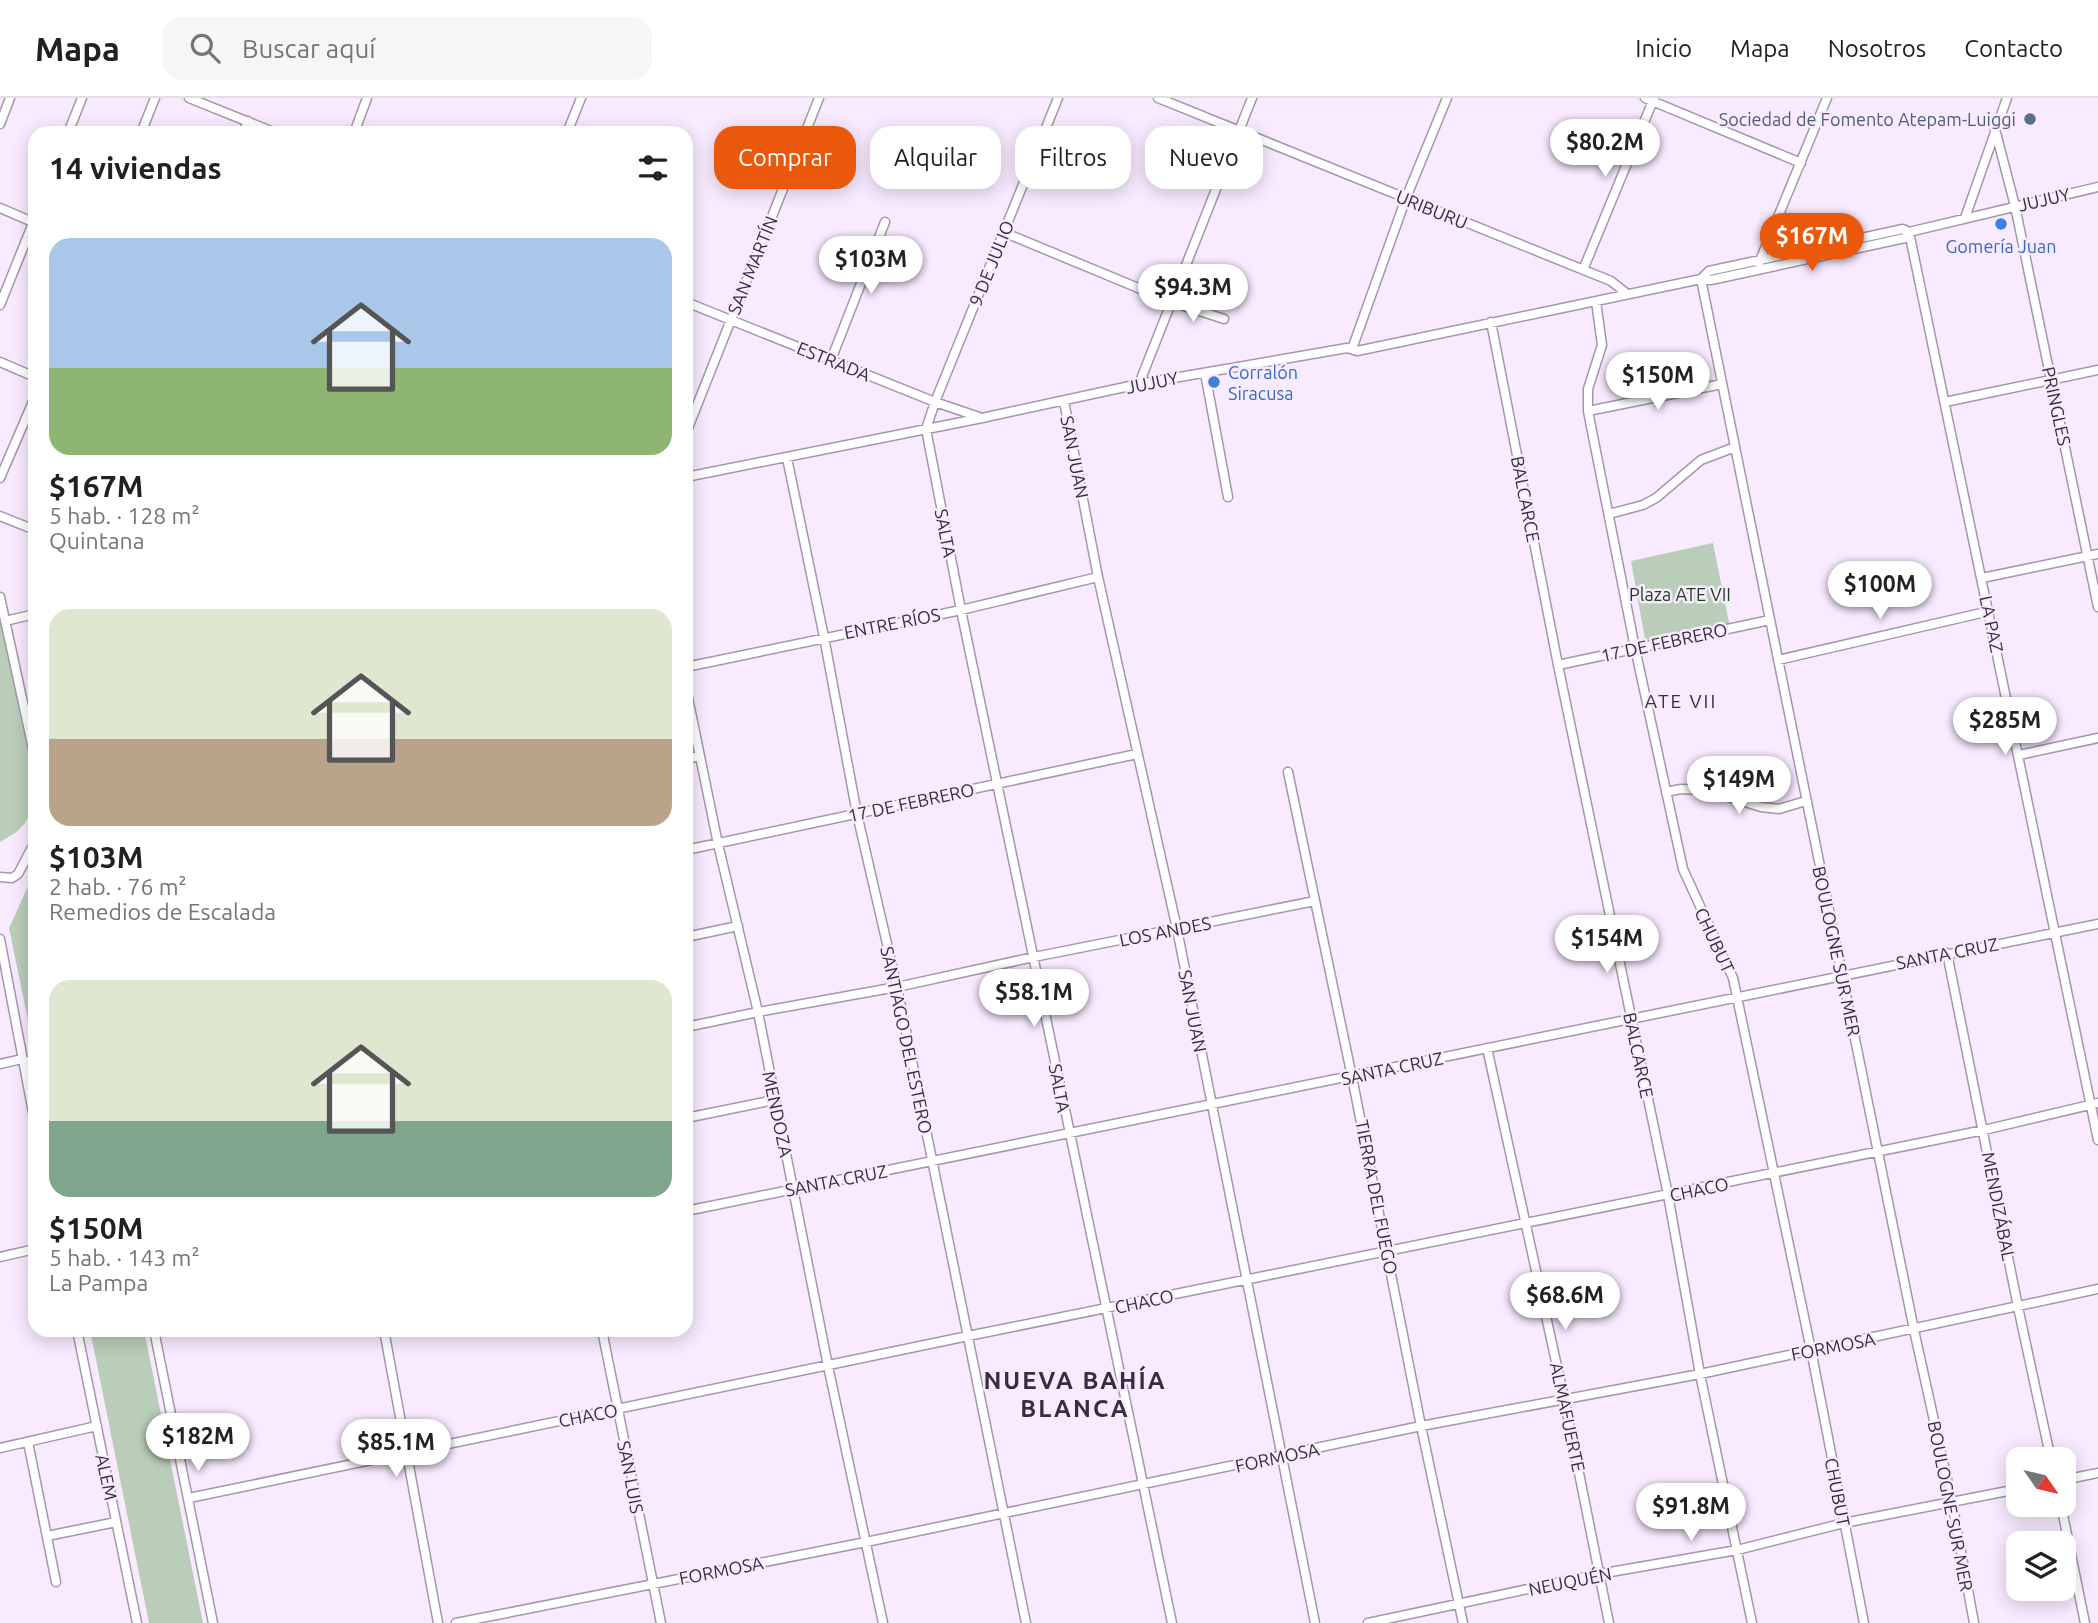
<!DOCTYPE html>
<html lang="es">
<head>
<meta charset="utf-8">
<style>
	:root { --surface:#fff; --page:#f6f6f6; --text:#202124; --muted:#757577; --line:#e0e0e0; --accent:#ea580c }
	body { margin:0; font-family:Ubuntu,sans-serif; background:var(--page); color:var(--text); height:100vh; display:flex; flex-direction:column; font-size:26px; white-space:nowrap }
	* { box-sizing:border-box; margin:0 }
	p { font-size:23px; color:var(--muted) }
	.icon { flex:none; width:38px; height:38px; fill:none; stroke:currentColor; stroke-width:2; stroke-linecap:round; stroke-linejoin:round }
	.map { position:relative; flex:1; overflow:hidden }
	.panel { position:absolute; left:28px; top:28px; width:665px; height:1211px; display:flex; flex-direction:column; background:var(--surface); border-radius:21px; box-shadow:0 4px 18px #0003 }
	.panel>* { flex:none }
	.banner { position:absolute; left:714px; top:28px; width:665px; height:63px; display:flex; gap:14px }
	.needle { width:46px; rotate:124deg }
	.fabs { position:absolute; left:2006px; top:1349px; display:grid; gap:14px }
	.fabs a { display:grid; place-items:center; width:70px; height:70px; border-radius:14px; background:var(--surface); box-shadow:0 4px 18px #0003; font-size:35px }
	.price { position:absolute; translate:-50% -60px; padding:0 16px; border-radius:24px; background:#fff; color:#222; font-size:23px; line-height:46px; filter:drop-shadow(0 2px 4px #0008) }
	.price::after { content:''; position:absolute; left:50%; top:42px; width:21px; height:16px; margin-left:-10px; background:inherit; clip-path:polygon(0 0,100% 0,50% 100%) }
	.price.on { background:var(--accent); color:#fff }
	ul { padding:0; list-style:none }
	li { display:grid; align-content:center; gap:14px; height:371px; padding:0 21px }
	li span { display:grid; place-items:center; height:217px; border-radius:21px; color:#555 }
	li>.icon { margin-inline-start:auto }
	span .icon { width:126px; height:126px; fill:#fffc; stroke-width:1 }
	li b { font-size:30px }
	h2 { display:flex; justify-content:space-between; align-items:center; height:84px; padding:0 21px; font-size:30px }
	.pill { padding:0 24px; border-radius:21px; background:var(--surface); box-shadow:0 4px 18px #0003; font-size:24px; line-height:63px }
	.pill.on { background:var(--accent); color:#fff }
	header { display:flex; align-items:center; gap:42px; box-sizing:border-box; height:98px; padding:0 35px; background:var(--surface); border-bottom:2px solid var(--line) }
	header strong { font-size:33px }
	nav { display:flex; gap:38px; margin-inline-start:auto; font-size:24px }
	.search { width:490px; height:63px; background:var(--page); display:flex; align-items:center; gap:18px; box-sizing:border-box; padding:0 24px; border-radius:21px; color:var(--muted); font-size:26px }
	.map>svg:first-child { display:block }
	.green { fill:#b9cdb9 }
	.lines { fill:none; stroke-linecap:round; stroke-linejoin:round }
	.minor-casing { stroke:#a695ad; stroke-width:11 }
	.minor { stroke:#fff; stroke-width:8 }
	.service-dot { fill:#5c6f8a; stroke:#f8eaff; stroke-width:2.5 }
	.shop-dot { fill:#3f7fe0; stroke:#f8eaff; stroke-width:2.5 }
	.labels { text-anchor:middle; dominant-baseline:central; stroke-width:5; stroke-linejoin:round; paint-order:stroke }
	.service-label { font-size:18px; fill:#4e5e75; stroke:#f8eaff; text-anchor:end }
	.street-label { font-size:18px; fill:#362f39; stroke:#f8eaff }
	.shop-label { font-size:18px; fill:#366cbe; stroke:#f8eaff }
	.park-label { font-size:18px; fill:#193f1b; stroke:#f8eaff }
	.neighbourhood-label { font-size:19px; letter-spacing:2px; fill:#362f39; stroke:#f8eaff }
	.district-label { font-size:24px; font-weight:bold; letter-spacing:2px; fill:#362f39; stroke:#f8eaff }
</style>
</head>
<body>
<header>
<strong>Mapa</strong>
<div class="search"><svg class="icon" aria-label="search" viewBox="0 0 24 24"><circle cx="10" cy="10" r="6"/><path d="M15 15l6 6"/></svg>Buscar aquí</div>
<nav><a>Inicio</a><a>Mapa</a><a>Nosotros</a><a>Contacto</a></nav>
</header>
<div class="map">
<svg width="2098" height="1525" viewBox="0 0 2098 1525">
	<rect width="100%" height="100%" fill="#f8eaff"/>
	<!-- green -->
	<path class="green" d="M1713,445L1730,530L1646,547L1631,463Z
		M0,520C10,557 44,685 30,715C24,731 14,736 0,744Z
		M35,773V956L9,830Z
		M90,1232H144L203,1525H149Z"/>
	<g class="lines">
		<!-- minor casing -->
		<g class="minor-casing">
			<path id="minor" d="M189,0L276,35
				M1058,0L935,304L926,331L961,512L1172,1525
				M1158,0L1611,183L1626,195
				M1645,0L1801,65
				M0,26L10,0
				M1995,31L2015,108L2098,509
				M68,35L82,0
				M141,35L155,0
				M243,35L248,23
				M354,35L367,0
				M567,35L581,0
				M0,110L35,125
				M1965,120L2007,0
				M1003,134L1172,204L1224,221
				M1909,134L2098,1042
				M1759,165L1827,0
				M1583,172L1654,0
				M1701,181L1914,1232L1952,1404L1974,1525
				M1701,181L1709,173L1903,131L1909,134
				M1596,203L1602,247L1588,291V313L1635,550L1683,771L1733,880L1811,1252L1864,1525
				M686,204L935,304L979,319
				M0,207L35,120
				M1491,224L1558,567L1668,1097L1700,1276L1752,1525
				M1352,251L1406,100L1447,0
				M831,262L885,124
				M0,264L35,279
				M1205,275L1228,399
				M1139,286L1252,0
				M1064,303L1098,479L1177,831L1315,1525
				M1945,304L2098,272
				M1588,313L1722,286
				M686,335L819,0
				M787,360L824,539L857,716L897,889L1026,1525
				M686,379L982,320L1139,286L1347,250L1357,253L1701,181L1711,182L1905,140L1909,134L2098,89
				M0,380L35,299
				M1609,416L1643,407L1656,400L1701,362L1735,349
				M0,418L35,432
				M1982,480L2098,456
				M0,499L35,660
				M5,523L35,516
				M1778,562L1990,513
				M1558,567L1770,522
				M686,569L961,512L1098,479
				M686,590L718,746L758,914L828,1268L883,1525
				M2019,657L2098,640
				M686,661L700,658
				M1288,674L1352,979L1421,1328L1463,1525
				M1666,694L1681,691L1706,692L1761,709L1779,711L1806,703
				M686,752L1137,656
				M0,779L12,780L18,776L35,744
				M686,839L738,828
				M0,841L35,1025
				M1947,855L2018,1209L2051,1362
				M686,929L758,914L897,889L1034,859L1315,803
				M1487,950L1564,1300L1609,1525
				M0,966L22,961L35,968
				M686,1020L774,1002
				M686,1113L2098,826
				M0,1159L35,1151
				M77,1232L137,1525
				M154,1232L213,1525
				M384,1232L438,1525
				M602,1232L661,1525
				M28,1344L56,1484
				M0,1350L97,1328
				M2063,1382L2098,1375
				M189,1400L968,1238L1984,1032L2098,1005
				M2061,1407L2085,1525
				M47,1438L116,1424
				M456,1525L866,1444L1421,1328L1700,1276L2098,1191
				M1368,1525L1599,1476L1737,1452L1844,1425L2018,1391"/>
		</g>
		<!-- minor -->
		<use href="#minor" class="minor"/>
	</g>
	<!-- markers -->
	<circle class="service-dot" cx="2030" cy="21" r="7"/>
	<g class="shop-dot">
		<circle cx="2001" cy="126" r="7"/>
		<circle cx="1214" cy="284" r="7"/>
	</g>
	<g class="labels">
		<!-- service labels -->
		<g class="service-label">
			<text x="2016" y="21">Sociedad de Fomento Atepam-Luiggi</text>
		</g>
		<!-- street labels -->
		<g class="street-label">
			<text transform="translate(2044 101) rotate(-13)">JUJUY</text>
			<text transform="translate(1432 111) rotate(22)">URIBURU</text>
			<text transform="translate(991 165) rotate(-68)">9 DE JULIO</text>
			<text transform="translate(752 167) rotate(-68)">SAN MARTÍN</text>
			<text transform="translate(834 263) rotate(22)">ESTRADA</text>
			<text transform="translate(1152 284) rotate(-11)">JUJUY</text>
			<text transform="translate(2057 308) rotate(78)">PRINGLES</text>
			<text transform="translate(1075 359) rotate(79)">SAN JUAN</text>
			<text transform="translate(1526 401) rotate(79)">BALCARCE</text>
			<text transform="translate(946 435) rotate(79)">SALTA</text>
			<text transform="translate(892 525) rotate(-11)">ENTRE RÍOS</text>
			<text transform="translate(1992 526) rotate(78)">LA PAZ</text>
			<text transform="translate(1664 544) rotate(-12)">17 DE FEBRERO</text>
			<text transform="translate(911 704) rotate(-12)">17 DE FEBRERO</text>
			<text transform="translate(1165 833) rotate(-11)">LOS ANDES</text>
			<text transform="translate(1715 842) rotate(65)">CHUBUT</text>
			<text transform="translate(1837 853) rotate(78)">BOULOGNE SUR MER</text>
			<text transform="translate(1947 855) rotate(-11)">SANTA CRUZ</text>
			<text transform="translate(1193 913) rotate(79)">SAN JUAN</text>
			<text transform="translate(907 942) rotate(78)">SANTIAGO DEL ESTERO</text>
			<text transform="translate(1639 957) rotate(78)">BALCARCE</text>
			<text transform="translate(1392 970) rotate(-12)">SANTA CRUZ</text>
			<text transform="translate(1060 990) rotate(79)">SALTA</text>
			<text transform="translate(778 1016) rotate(78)">MENDOZA</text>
			<text transform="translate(836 1082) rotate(-11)">SANTA CRUZ</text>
			<text transform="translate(1699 1091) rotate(-12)">CHACO</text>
			<text transform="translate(1377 1099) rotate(79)">TIERRA DEL FUEGO</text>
			<text transform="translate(1999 1108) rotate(79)">MENDIZÁBAL</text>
			<text transform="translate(1144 1203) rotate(-12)">CHACO</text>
			<text transform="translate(1833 1248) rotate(-11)">FORMOSA</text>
			<text transform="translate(588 1317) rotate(-11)">CHACO</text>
			<text transform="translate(1568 1319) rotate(78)">ALMAFUERTE</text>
			<text transform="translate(1277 1359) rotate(-12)">FORMOSA</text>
			<text transform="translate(107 1379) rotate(78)">ALEM</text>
			<text transform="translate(631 1379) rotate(79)">SAN LUIS</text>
			<text transform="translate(1838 1394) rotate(79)">CHUBUT</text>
			<text transform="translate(1951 1408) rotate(79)">BOULOGNE SUR MER</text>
			<text transform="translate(721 1472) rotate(-11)">FORMOSA</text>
			<text transform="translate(1570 1483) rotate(-11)">NEUQUÉN</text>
		</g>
		<!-- shop labels -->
		<g class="shop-label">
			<text x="2001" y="148">Gomería Juan</text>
			<text x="1228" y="274" text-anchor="start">Corralón<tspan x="1228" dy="21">Siracusa</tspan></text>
		</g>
		<!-- park labels -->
		<g class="park-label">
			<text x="1680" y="496">Plaza ATE VII</text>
		</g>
		<!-- neighbourhood labels -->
		<g class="neighbourhood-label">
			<text x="1681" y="603">ATE VII</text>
		</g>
		<!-- district labels -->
		<g class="district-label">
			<text x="1075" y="1282">NUEVA BAHÍA<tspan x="1075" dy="28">BLANCA</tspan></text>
		</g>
	</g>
</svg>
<div class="fabs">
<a><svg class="needle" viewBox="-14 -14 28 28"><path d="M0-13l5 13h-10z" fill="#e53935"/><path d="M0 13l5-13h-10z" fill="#757577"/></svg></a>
<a><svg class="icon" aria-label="layers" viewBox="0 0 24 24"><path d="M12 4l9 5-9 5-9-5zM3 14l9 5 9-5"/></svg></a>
</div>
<b class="price" style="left:1605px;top:81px">$80.2M</b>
<b class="price on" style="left:1812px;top:175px">$167M</b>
<b class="price" style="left:871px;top:198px">$103M</b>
<b class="price" style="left:1193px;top:226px">$94.3M</b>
<b class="price" style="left:1658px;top:314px">$150M</b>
<b class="price" style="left:1880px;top:523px">$100M</b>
<b class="price" style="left:2005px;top:659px">$285M</b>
<b class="price" style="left:1739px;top:718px">$149M</b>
<b class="price" style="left:1607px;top:877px">$154M</b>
<b class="price" style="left:1034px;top:931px">$58.1M</b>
<b class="price" style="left:1565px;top:1234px">$68.6M</b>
<b class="price" style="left:198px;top:1375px">$182M</b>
<b class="price" style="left:396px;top:1381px">$85.1M</b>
<b class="price" style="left:1691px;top:1445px">$91.8M</b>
<div class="banner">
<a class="pill on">Comprar</a>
<a class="pill">Alquilar</a>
<a class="pill">Filtros</a>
<a class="pill">Nuevo</a>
</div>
<section class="panel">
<h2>14 viviendas<svg class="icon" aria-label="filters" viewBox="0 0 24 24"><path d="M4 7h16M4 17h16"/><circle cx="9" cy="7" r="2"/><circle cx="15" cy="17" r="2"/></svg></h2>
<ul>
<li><span style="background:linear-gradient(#a9c7e8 60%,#8fb573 0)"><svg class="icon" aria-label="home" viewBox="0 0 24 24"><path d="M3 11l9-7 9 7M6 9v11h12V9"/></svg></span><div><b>$167M</b><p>5 hab. · 128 m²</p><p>Quintana</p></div></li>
<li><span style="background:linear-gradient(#dfe7d0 60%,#b9a48a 0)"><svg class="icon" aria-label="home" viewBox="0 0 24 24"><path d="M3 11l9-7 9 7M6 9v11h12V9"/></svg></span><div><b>$103M</b><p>2 hab. · 76 m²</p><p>Remedios de Escalada</p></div></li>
<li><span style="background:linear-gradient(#dfe7d0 65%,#7fa58c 0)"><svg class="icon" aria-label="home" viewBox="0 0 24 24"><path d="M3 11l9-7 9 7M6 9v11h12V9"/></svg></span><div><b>$150M</b><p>5 hab. · 143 m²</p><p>La Pampa</p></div></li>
</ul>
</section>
</div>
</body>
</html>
